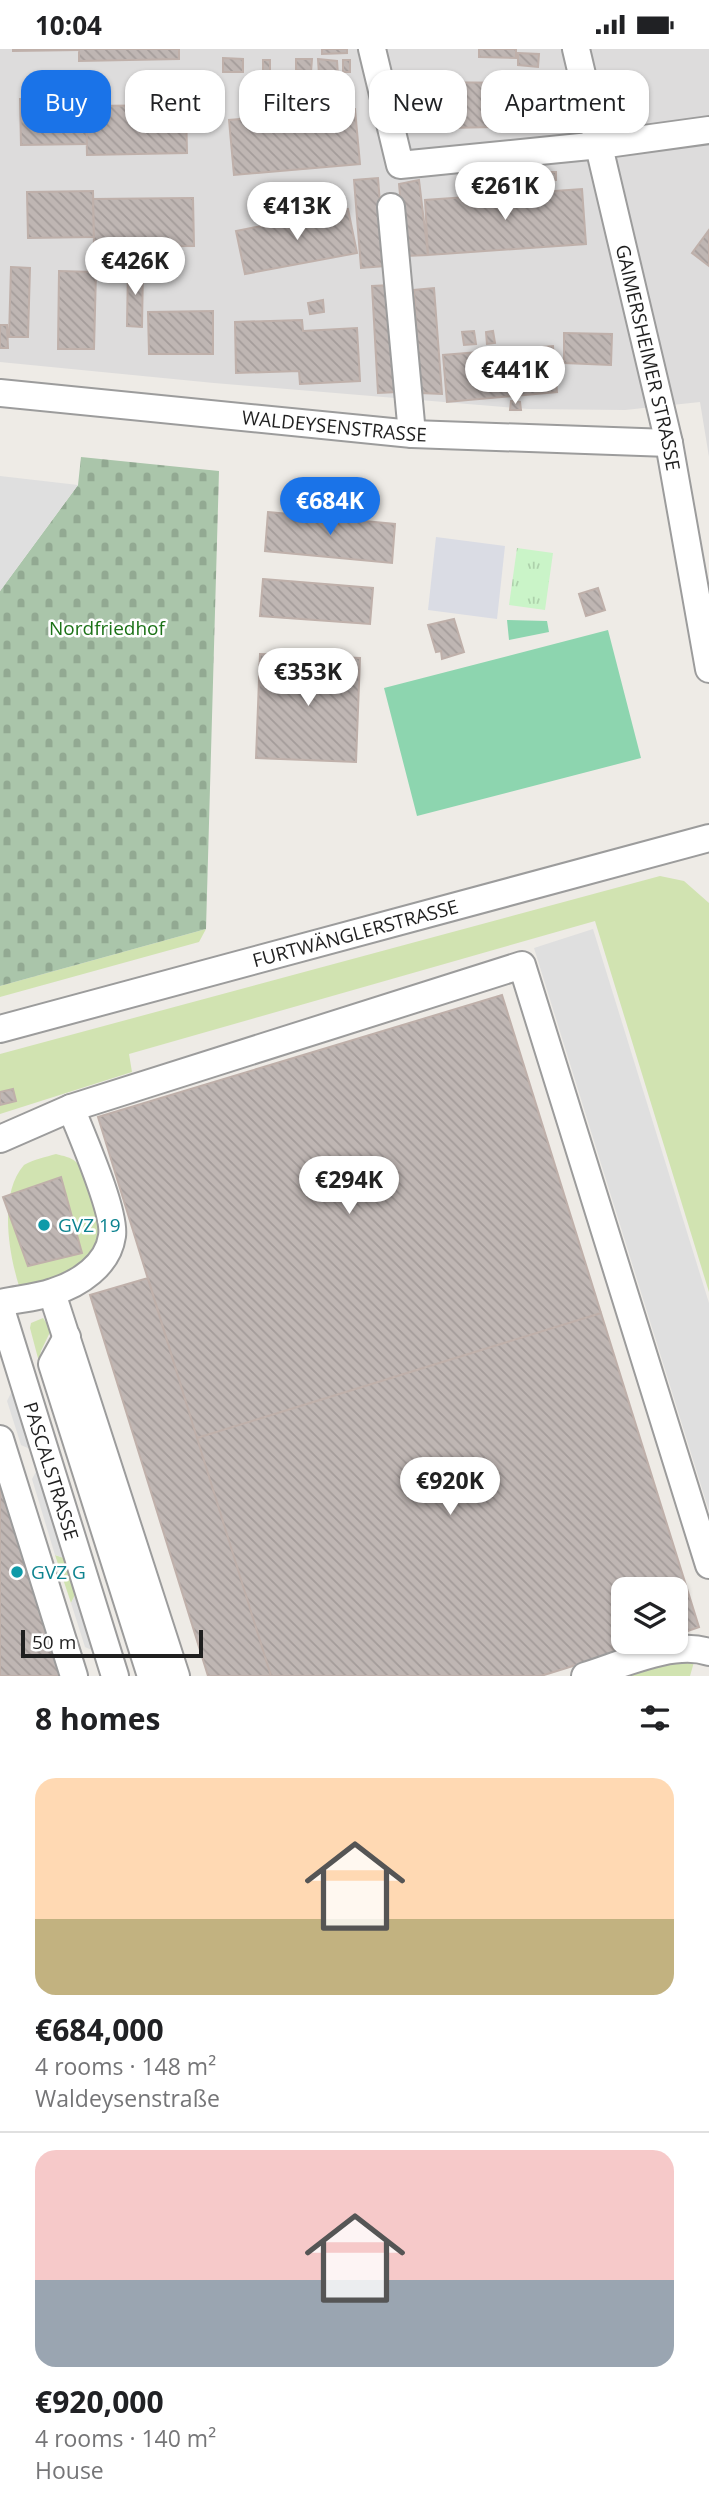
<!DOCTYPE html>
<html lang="en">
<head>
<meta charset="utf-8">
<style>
	:root { --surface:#fff; --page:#f2f2f2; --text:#202124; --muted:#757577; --line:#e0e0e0; --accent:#1a73e8 }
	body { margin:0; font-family:"Open Sans",sans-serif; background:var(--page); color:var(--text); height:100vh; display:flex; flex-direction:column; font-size:26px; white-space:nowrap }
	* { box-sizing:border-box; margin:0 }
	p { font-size:23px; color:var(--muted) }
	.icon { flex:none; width:38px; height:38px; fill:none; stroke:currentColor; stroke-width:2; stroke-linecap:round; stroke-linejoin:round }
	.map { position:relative; height:1627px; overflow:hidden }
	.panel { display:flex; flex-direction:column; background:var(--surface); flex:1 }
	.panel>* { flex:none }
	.banner { position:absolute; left:21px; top:21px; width:668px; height:63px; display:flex; gap:14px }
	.controls { position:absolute; left:611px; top:1528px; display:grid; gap:14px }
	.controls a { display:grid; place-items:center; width:77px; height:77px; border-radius:14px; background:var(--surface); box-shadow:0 2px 5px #0004; font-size:35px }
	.scale { position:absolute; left:21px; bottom:18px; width:182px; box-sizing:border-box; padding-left:7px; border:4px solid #1f1f1f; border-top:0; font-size:19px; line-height:24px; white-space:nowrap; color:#1f1f1f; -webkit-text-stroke:5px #fff; paint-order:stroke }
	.price { position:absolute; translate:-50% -60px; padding:0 16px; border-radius:24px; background:#fff; color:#222; font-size:23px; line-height:46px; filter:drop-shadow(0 2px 4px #0008) }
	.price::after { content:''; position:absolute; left:50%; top:42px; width:21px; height:16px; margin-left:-10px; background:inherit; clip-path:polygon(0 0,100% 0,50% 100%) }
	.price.current { background:var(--accent); color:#fff }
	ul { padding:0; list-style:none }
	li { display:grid; align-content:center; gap:14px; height:371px; padding:0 35px }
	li+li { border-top:2px solid var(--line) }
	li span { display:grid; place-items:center; height:217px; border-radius:21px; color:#555 }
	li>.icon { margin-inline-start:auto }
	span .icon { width:126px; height:126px; fill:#fffc; stroke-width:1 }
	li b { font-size:30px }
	h2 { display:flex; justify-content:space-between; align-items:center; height:84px; padding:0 35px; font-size:30px }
	.chip { padding:0 24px; border-radius:21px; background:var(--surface); box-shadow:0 2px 5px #0004; font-size:24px; line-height:63px }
	.chip.current { background:var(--accent); color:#fff }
	.status { display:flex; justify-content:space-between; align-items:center; height:49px; padding:0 35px; background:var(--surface); direction:ltr }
	.status svg { height:19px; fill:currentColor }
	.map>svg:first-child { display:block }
	.residential { fill:#dddcdc }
	.grass { fill:#d1e3b1 }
	.cemetery { fill:url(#cemetery-stones) }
	.park { fill:url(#park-tufts) }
	.pitch { fill:#8dd5af }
	.parking { fill:#dfdfdf }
	.plaza { fill:#dadce4 }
	.building { fill:url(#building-back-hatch); stroke:#bfb0aa; stroke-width:2 }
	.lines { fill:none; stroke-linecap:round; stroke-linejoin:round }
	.minor-casing { stroke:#9c9c9c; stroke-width:30 }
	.minor { stroke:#fff; stroke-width:26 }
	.culture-dot { fill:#0f9aa8; stroke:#fff; stroke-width:2.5 }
	.labels { text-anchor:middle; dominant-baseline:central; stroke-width:5; stroke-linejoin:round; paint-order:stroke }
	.street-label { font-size:19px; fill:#1f1f1f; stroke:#fff }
	.park-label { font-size:19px; fill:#1c7217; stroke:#fff }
	.culture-label { font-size:19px; fill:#0d838f; stroke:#fff; text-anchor:start }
</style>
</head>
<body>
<div class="status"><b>10:04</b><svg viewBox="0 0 49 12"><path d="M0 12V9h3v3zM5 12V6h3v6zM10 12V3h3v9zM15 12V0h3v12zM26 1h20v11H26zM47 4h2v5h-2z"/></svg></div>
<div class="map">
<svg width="709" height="1627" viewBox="0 0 709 1627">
	<defs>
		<pattern id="cemetery-stones" width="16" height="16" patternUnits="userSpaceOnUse" patternTransform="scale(1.75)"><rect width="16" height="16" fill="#aac5aa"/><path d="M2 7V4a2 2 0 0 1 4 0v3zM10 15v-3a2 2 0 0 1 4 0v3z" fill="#92a992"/></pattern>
		<pattern id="park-tufts" width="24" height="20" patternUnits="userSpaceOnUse" patternTransform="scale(1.75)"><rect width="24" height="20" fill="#caf4c8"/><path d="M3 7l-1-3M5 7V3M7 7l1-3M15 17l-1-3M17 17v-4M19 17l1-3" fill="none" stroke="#add1ab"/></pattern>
		<pattern id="building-back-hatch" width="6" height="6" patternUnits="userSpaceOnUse" patternTransform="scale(1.75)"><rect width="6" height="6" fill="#bfb6b3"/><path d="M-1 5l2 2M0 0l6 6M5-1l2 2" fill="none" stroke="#a49c9a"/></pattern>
	</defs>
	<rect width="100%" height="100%" fill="#eeebe6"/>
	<!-- residential -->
	<path class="residential" d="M0,0H709V408L700,353L625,361L528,360L214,334L0,313Z"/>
	<!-- grass -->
	<path class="grass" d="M660,827L684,832L709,854V1243L595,872L129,1005L132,1023L0,1065V1005Z
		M206,880L199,893L0,948V937Z
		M56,1105C63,1107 71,1108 76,1113C95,1131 108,1186 89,1207C74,1225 49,1232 28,1241L19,1237C7,1198 0,1143 24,1116C34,1110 46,1108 56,1105Z
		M43,1269L51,1281L41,1302L39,1313L30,1279L31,1274Z
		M55,1506L64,1509L76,1544L71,1554Z
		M690,1607L694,1613L690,1627H622Z"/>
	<!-- cemetery -->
	<path class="cemetery" d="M81,408L219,422L206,880L0,937V542L78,436Z"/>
	<!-- park -->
	<path class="park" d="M517,499L553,504L545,561L509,556Z"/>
	<!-- pitch -->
	<path class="pitch" d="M507,571L547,572L549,583L509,591Z
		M608,581L641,709L417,767L384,639Z"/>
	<!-- parking -->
	<path class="parking" d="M0,427L78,436L0,542Z
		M593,880L709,1254V1462L534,899Z
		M12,1342L30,1400L21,1396L7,1352Z
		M37,1421L64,1509L55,1506L32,1430Z
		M76,1544L94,1602L85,1598L71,1554Z"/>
	<!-- plaza -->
	<path class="plaza" d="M436,488L505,497L497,570L428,561Z"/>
	<!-- building -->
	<path class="building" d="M13,0H79V1L13,2Z
		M79,0H179V10L79,12Z
		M322,0H347V4L322,5Z
		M479,0H516V9L479,8Z
		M518,4L539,5L538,18L518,16Z
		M223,9L243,10V23H223Z
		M296,10H312L311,23L296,21Z
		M318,10L337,12L338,26H319Z
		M263,11H270V24H263Z
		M343,11H350V23H343Z
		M394,33L551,34V77L395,80Z
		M86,49L87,95L21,96L20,50Z
		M186,56L187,104L87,106L86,57Z
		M355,60L360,115L234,126L229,71Z
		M544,123H556V131L545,132Z
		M533,124L535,134H523L522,125Z
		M378,129L385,217L361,219L354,131Z
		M419,131L428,206L406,207L399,135Z
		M471,133L472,144L464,145L462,134Z
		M582,140L586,195L428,206L425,151Z
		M93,142L94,188L28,189L27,143Z
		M193,149L194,197L94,198L93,150Z
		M348,160L357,204L245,225L236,182Z
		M709,181V217L692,204Z
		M11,218L30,219L28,288H9Z
		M128,218H143L142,278L127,277Z
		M59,222L96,223L94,300H58Z
		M391,236L397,343L378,344L372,237Z
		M434,239L442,345L420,344L414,241Z
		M323,251L324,263L310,265L308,254Z
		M213,262V305H149L148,263Z
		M302,271L303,282L357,279L360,332L300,335L299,322L236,324L235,273Z
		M0,276H7L8,299H0Z
		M474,282L476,295L464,296L462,283Z
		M493,282L495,294L487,295L486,283Z
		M564,284L612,285L611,316L564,314Z
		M553,297L557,343L447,353L443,306Z
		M511,352L520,353L521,361H510Z
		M268,463L395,475L392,514L265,502Z
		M263,530L373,539L370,575L260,567Z
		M598,539L605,561L586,567L579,545Z
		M454,570L464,603L442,610L441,602L436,603L428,576Z
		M260,605L360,609L356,713L256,709Z
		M502,946L601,1264L197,1389L98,1068Z
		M13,1040L16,1052L0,1056V1043Z
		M61,1128L82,1204L28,1217L3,1148Z
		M148,1229L197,1389L271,1627H208L90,1246Z
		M601,1264L699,1578L676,1586V1540H623V1592H653L541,1627H271L197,1389Z
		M0,1419L67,1627H0Z"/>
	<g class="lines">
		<!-- minor casing -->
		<g class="minor-casing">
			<g id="minor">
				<path d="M372,0L400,116L600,96L709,81"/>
				<path id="s1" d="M576,0L669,394L709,620"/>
				<path d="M391,158L412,385"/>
				<path id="s2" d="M0,344L412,385L669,394"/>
				<path id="s3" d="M0,980L709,789"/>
				<path d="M0,1090L71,1059L522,916L709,1516"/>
				<path d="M52,1244L176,1627"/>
				<path d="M0,1254C17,1250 36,1249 53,1243C79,1235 108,1216 112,1187C116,1163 81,1085 71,1059"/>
				<path id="s4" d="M0,1257L115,1627"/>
				<path d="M67,1288L52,1315L151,1627"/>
				<path d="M0,1390L74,1627"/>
				<path d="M585,1627C621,1616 673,1591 709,1603"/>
			</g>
		</g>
		<!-- minor -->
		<use href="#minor" class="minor"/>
	</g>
	<!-- markers -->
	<g class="culture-dot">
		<circle cx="44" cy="1176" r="7"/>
		<circle cx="17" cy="1523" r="7"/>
	</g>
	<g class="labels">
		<!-- street labels -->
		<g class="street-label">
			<text stroke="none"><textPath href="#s1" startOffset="317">GAIMERSHEIMER STRASSE</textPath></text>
			<text stroke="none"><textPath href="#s2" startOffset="336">WALDEYSENSTRASSE</textPath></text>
			<text stroke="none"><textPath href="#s3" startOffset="368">FURTWÄNGLERSTRASSE</textPath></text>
			<text stroke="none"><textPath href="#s4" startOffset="173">PASCALSTRASSE</textPath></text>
		</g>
		<!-- park labels -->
		<g class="park-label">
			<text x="107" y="579">Nordfriedhof</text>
		</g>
		<!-- culture labels -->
		<g class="culture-label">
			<text x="58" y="1176">GVZ 19</text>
			<text x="31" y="1523">GVZ G</text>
		</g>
	</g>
</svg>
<div class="controls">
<a><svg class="icon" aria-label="layers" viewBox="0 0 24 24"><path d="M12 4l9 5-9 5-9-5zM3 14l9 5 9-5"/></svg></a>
</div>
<div class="scale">50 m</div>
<b class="price" style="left:505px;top:173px">€261K</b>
<b class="price" style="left:297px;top:193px">€413K</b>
<b class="price" style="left:135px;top:248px">€426K</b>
<b class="price" style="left:515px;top:357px">€441K</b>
<b class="price current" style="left:330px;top:488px">€684K</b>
<b class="price" style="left:308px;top:659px">€353K</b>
<b class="price" style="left:349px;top:1167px">€294K</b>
<b class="price" style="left:450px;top:1468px">€920K</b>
<div class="banner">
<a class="chip current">Buy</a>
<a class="chip">Rent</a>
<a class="chip">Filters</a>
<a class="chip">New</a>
<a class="chip">Apartment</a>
</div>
</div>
<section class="panel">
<h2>8 homes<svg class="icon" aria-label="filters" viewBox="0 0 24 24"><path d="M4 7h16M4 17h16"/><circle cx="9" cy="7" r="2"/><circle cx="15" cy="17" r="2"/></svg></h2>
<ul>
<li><span style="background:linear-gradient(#ffd9b3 65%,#c2b280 0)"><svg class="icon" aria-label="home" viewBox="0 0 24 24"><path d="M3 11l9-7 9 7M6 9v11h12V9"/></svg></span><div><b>€684,000</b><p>4 rooms · 148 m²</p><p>Waldeysenstraße</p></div></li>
<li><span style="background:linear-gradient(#f6c9c9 60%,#9aa5b1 0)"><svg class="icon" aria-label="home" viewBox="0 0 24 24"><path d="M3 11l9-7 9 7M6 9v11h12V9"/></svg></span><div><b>€920,000</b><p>4 rooms · 140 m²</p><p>House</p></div></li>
</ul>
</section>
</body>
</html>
